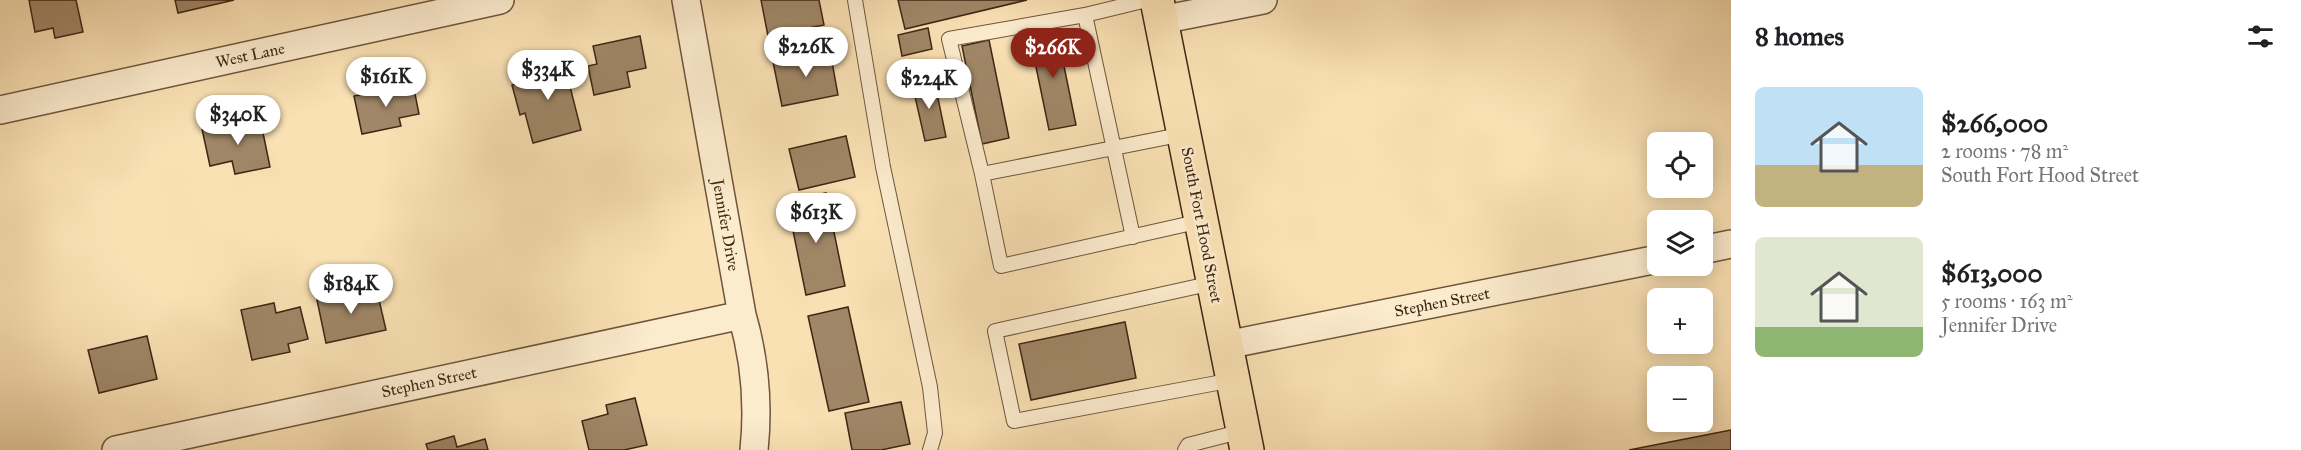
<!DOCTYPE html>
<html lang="en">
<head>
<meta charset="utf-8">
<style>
	:root { --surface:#fff; --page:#f6f6f6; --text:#202124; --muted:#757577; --accent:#8f2418 }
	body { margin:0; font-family:"IM FELL Great Primer",serif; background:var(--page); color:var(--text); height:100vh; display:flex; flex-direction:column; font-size:22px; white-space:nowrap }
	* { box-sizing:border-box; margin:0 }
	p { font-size:20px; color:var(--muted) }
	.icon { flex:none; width:33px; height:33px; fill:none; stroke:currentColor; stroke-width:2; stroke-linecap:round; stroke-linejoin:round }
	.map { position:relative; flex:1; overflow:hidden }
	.panel { display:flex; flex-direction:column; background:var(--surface); width:570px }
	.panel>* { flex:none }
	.tools { position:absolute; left:1647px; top:132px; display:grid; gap:12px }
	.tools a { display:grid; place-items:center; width:66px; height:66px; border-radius:9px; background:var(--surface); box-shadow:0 3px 15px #0003; font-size:30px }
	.price { position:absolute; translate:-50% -51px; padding:0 14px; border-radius:21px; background:#fff; color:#222; font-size:20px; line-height:39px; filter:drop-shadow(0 2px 3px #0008) }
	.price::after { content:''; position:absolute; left:50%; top:36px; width:18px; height:14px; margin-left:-9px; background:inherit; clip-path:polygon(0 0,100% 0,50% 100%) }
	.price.current { background:var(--accent); color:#fff }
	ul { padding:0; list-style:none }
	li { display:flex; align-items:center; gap:18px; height:150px; padding:0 24px }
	li span { display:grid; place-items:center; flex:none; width:168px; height:120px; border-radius:9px; color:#555 }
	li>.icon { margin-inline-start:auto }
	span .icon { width:72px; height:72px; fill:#fffc; stroke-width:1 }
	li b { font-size:26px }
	h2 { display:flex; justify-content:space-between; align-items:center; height:72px; padding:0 24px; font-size:26px }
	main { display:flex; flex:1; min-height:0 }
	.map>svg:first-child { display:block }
	.building { fill:#a08767; stroke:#3f2614; stroke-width:1.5 }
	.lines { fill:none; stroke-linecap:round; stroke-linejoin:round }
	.service-casing { stroke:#6e553c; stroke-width:16 }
	.minor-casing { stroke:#6e553c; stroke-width:30 }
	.trunk-casing { stroke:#3f2614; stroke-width:36 }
	.service { stroke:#fcecce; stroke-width:14 }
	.minor { stroke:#fcecce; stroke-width:27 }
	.trunk { stroke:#fae1b4; stroke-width:33 }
	.labels { text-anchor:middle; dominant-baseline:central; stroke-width:5; stroke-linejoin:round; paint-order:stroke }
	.street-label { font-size:16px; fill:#3f2614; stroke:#fcecce }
</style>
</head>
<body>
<main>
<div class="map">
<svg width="1731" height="450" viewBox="0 0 1731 450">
	<rect width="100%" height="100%" fill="#fae1b4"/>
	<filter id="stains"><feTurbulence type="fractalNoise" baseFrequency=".00333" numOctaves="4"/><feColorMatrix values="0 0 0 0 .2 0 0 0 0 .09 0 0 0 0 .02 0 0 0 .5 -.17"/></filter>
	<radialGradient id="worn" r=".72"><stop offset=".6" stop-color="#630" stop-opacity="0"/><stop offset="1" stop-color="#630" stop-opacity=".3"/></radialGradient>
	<!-- building -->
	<path class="building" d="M29,0H76L83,32L55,38L53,28L35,32Z
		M175,0H234L178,13Z
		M761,0H819L824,25L768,36Z
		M898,0H1027L905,29Z
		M1056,27L1076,125L1049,130L1029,33Z
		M928,28L932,49L902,56L898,35Z
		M640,36L646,68L627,72L630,87L594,95L588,66L597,64L593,46Z
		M989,40L1009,138L982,144L962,46Z
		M561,51L581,130L533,143L525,113L520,115L512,85L542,78L537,57Z
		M830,51L838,95L782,106L773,62Z
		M934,79L946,137L925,141L912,83Z
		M413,84L419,114L399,118L401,126L362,134L354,96Z
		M260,118L270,167L235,174L232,161L210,166L202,129Z
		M846,136L855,177L799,190L789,149Z
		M826,193L845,286L806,295L787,201Z
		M376,287L386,330L326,343L317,300Z
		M274,303L276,313L300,307L308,339L288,344L290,352L252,360L241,310Z
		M848,307L869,402L829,411L808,316Z
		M1125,322L1136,378L1031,400L1019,344Z
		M147,336L157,379L99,393L88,350Z
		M635,398L647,445L624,450H589L582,421L608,414L606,405Z
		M901,402L910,444L881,450H852L845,413Z
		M1731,430V450H1629Z
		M454,436L457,447L485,439L488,450H428L426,444Z"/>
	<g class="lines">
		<!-- service casing -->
		<g class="service-casing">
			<path id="service" d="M855,0L883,167L930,387L935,433L930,450
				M1184,134L982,174L1001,266L1201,221
				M982,174L949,39L1085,15
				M1133,237L1085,15L1147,0
				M1213,283L995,331L1014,421L1233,380
				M1185,450L1188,445L1243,431"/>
		</g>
		<!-- minor casing -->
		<g class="minor-casing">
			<path id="minor" d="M686,0L742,315C755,360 759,403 754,450
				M1161,20L1263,0
				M0,110L500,0
				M1702,250L1731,244
				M1226,345L1658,259
				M116,450L742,315"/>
		</g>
		<!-- trunk casing -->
		<g class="trunk-casing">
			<path id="trunk" d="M1157,0L1247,450"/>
		</g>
		<!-- service -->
		<use href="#service" class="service"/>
		<!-- minor -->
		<use href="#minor" class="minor"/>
		<!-- trunk -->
		<use href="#trunk" class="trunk"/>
	</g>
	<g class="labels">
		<!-- street labels -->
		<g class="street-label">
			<text transform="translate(250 55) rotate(-12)">West Lane</text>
			<text transform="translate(726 225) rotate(80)">Jennifer Drive</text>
			<text transform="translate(1202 225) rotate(79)">South Fort Hood Street</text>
			<text transform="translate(1442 302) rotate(-11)">Stephen Street</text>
			<text transform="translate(429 382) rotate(-12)">Stephen Street</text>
		</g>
	</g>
	<rect width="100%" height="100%" filter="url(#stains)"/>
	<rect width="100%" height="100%" fill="url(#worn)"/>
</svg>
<div class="tools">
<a><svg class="icon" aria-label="locate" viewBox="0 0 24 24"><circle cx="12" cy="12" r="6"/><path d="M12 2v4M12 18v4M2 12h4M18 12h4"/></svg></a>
<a><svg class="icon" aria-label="layers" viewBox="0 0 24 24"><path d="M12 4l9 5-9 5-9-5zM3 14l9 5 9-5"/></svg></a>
<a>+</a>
<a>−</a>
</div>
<b class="price" style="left:806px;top:78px">$226K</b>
<b class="price current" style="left:1053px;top:79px">$266K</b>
<b class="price" style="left:548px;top:101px">$334K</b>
<b class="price" style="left:386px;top:108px">$161K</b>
<b class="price" style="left:929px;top:110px">$224K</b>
<b class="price" style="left:238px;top:146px">$340K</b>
<b class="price" style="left:816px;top:244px">$613K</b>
<b class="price" style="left:351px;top:315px">$184K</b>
</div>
<section class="panel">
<h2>8 homes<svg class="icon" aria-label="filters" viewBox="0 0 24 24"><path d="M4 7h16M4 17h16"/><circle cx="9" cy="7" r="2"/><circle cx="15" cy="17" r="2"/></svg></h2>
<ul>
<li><span style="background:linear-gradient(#bfe0f5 65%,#c2b280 0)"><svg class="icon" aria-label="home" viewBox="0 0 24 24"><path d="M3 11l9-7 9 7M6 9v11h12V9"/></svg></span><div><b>$266,000</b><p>2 rooms · 78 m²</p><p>South Fort Hood Street</p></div></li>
<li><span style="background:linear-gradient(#dfe7d0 75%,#8fb573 0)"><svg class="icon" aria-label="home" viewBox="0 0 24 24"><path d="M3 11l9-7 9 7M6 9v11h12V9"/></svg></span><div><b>$613,000</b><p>5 rooms · 163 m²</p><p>Jennifer Drive</p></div></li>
</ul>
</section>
</main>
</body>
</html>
